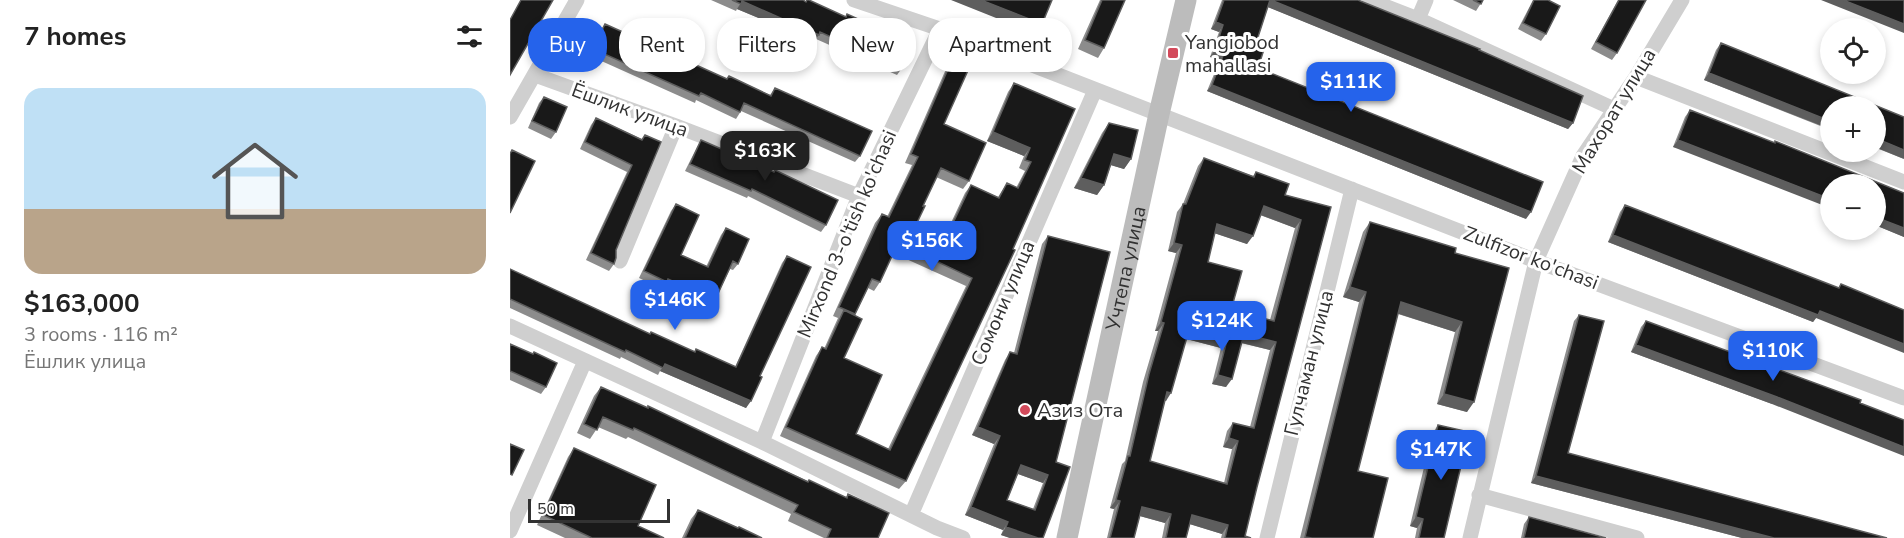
<!DOCTYPE html>
<html lang="en">
<head>
<meta charset="utf-8">
<style>
	:root { --surface:#fff; --page:#f2f2f2; --text:#222; --muted:#767676; --accent:#2563eb }
	body { margin:0; font-family:"Nunito Sans",sans-serif; background:var(--page); color:var(--text); height:100vh; display:flex; flex-direction:column; font-size:22px; white-space:nowrap }
	* { box-sizing:border-box; margin:0 }
	p { font-size:20px; color:var(--muted) }
	.icon { flex:none; width:33px; height:33px; fill:none; stroke:currentColor; stroke-width:2; stroke-linecap:round; stroke-linejoin:round }
	.map { position:relative; flex:1; overflow:hidden }
	.panel { display:flex; flex-direction:column; background:var(--surface); width:510px }
	.panel>* { flex:none }
	.top-card { position:absolute; left:18px; top:18px; width:570px; height:54px; display:flex; gap:12px }
	.controls { position:absolute; left:1310px; top:18px; display:grid; gap:12px }
	.controls a { display:grid; place-items:center; width:66px; height:66px; border-radius:50%; background:var(--surface); box-shadow:0 3px 9px #0003; font-size:30px }
	.scale { position:absolute; left:18px; bottom:15px; width:142px; box-sizing:border-box; padding-left:6px; border:3px solid #323232; border-top:0; font-size:16px; line-height:21px; white-space:nowrap; color:#323232; -webkit-text-stroke:4px #fff; paint-order:stroke }
	.price { position:absolute; translate:-50% -51px; padding:0 14px; border-radius:12px; background:var(--accent); color:#fff; font-size:20px; line-height:39px; filter:drop-shadow(0 2px 3px #0008) }
	.price::after { content:''; position:absolute; left:50%; top:36px; width:18px; height:14px; margin-left:-9px; background:inherit; clip-path:polygon(0 0,100% 0,50% 100%) }
	.price.active { background:#222; color:#fff }
	ul { padding:0; list-style:none }
	li { display:grid; align-content:center; gap:12px; height:318px; padding:0 24px }
	li span { display:grid; place-items:center; height:186px; border-radius:18px; color:#555 }
	li>.icon { margin-inline-start:auto }
	span .icon { width:108px; height:108px; fill:#fffc; stroke-width:1 }
	li b { font-size:26px }
	h2 { display:flex; justify-content:space-between; align-items:center; height:72px; padding:0 24px; font-size:26px }
	.chip { padding:0 21px; border-radius:24px; background:var(--surface); box-shadow:0 3px 9px #0003; font-size:21px; line-height:54px }
	.chip.active { background:var(--accent); color:#fff }
	main { display:flex; flex:1; min-height:0 }
	.map>svg:first-child { display:block }
	.lines { fill:none; stroke-linecap:round; stroke-linejoin:round }
	.street { stroke:#cfcfcf; stroke-width:15 }
	.secondary { stroke:#bcbcbc; stroke-width:21 }
	.wall { fill:#8c8c8c; fill-rule:evenodd }
	.shaded-wall { fill:#5e5e5e }
	.building { fill:#191919; stroke:#5e5e5e; stroke-width:1.5; fill-rule:evenodd }
	.poi-dot { fill:#d34a5b; stroke:#fff; stroke-width:2 }
	.labels { text-anchor:middle; dominant-baseline:central; stroke-width:6; stroke-linejoin:round; paint-order:stroke }
	.poi-label { font-size:20px; fill:#323232; stroke:#fff; text-anchor:start }
	.street-label { font-size:20px; fill:#323232; stroke:#fff }
</style>
</head>
<body>
<main>
<section class="panel">
<h2>7 homes<svg class="icon" aria-label="filters" viewBox="0 0 24 24"><path d="M4 7h16M4 17h16"/><circle cx="9" cy="7" r="2"/><circle cx="15" cy="17" r="2"/></svg></h2>
<ul>
<li><span style="background:linear-gradient(#bfe0f5 65%,#b9a48a 0)"><svg class="icon" aria-label="home" viewBox="0 0 24 24"><path d="M3 11l9-7 9 7M6 9v11h12V9"/></svg></span><div><b>$163,000</b><p>3 rooms · 116 m²</p><p>Ёшлик улица</p></div></li>
</ul>
</section>
<div class="map">
<svg width="1394" height="538" viewBox="0 0 1394 538">
	<rect width="100%" height="100%" fill="#fff"/>
	<g class="lines">
		<!-- street -->
		<path class="street" d="M344,0L430,29L1026,261L1394,398
			M859,0L908,19L1104,109
			M908,19L916,0
			M25,75L166,126L349,196
			M1126,77L1394,182
			M0,117L67,0
			M110,261L166,126
			M0,326L252,442L427,528L453,538
			M252,442L349,196L430,29
			M969,495L1127,538
			M401,515L585,90
			M0,531L75,361
			M757,538L842,189
			M960,538L1026,261L1073,156L1126,77L1172,0"/>
		<!-- secondary -->
		<path class="secondary" id="s1" d="M557,538L649,114L676,0"/>
	</g>
	<!-- wall -->
	<path class="wall" d="M201,0H293L392,68L387,75L306,39L304,41L227,9L226,11Z
		M590,0H615L594,48L588,58L568,49Z
		M712,0H848L969,50L1063,123L1058,129L758,7L748,37V68L1016,219L697,91L710,60L700,57L709,32L701,29Z
		M943,0H973L966,11Z
		M1023,0H1038L1036,34L1031,41L1008,29Z
		M1108,0H1136L1107,53L1102,60L1081,49Z
		M95,24L217,79L219,76L260,95L265,88L350,156L345,162L231,111L226,119L186,100L185,103L78,55L90,31Z
		M1211,43L1394,159L1194,80L1206,50Z
		M442,60L434,124L459,181L453,189L426,177L413,206L404,229L432,242L455,193L461,185L488,197L497,183L506,188L515,171L509,168L514,156L477,141L498,92L504,83L565,109L396,481L389,489L270,436L306,356L312,347L314,349L328,318L323,316L365,223L372,214L377,217L402,165L395,163L436,69ZM383,253L456,286L378,449L346,434L334,358L345,315L358,288L364,291L370,282Z
		M34,97L46,132L41,139L18,128L29,103Z
		M1180,110L1394,193V237L1365,225V184L1163,147L1175,117Z
		M86,118L132,139L135,135L106,250L104,264L99,271L76,260L117,172L70,149L81,125Z
		M599,123L621,159L614,169L601,165L594,185L587,195L564,188L592,133Z
		M191,140L316,225L311,232L238,196L237,198L175,171L187,147Z
		M694,158L743,176L746,172L775,195L821,207L747,487L735,536L741,538H711L712,534L680,524L676,538H652L655,523L630,516L624,538H597L604,509L600,508L612,464L615,461L633,382L648,331H645L666,253L658,251L667,212L673,204L688,166ZM750,215L785,228L760,320L721,310L698,262L704,233L737,244ZM676,339L711,348L702,384L716,387L731,343L760,350L740,427L723,423L717,431L713,447L722,449L714,483L640,461L655,401H656Z
		M166,204L171,255L196,267L211,235L216,228L228,264L223,270L220,269L205,300L200,307L154,286L152,289L129,278L161,211Z
		M1115,205L1328,288L1331,284L1394,310L1306,318L1303,322L1098,242L1110,212Z
		M860,222L945,253L999,268L957,412L927,404L945,332L888,314L848,471L863,538H790L849,302L833,297L853,232Z
		M538,236L546,462L533,538H500L491,535L493,530L455,515L484,444L462,435L495,360L500,352L504,353L532,244ZM508,474L533,483L523,509L497,500Z
		M277,256L250,376L236,408L150,371L148,375L111,357L110,359L0,308V269L140,334L184,352L186,349L225,367L272,263Z
		M1069,315L1058,453L1377,538H1232L1021,483L1064,321Z
		M1136,321L1350,403L1262,404L1121,352L1131,327Z
		M0,344L22,354L36,387L31,394L0,380Z
		M91,387L298,481L336,497L338,494L368,538H314L278,521L281,514L118,437L116,439L88,427L80,439L67,433L84,396Z
		M928,425L934,538H905L907,528L900,526L922,434Z
		M64,448L128,526L154,538H55L27,525L58,457Z
		M188,510L252,538H172L181,519Z
		M1019,517L1096,538H1011L1014,524Z"/>
	<!-- shaded-wall -->
	<path class="shaded-wall" d="M441,0H471L532,24L526,34Z
		M760,0H761L1063,123L1058,129L755,6Z
		M1311,0H1333L1394,24V33Z
		M232,1L309,35L304,41L227,9Z
		M706,22L713,25L709,32L701,29Z
		M705,50L714,53L710,60L700,57Z
		M1199,73L1320,121V129L1194,80Z
		M702,85L1021,212L1016,219L697,91Z
		M483,132L520,148L514,156L477,141Z
		M1365,138L1394,150V159L1365,147Z
		M1168,140L1320,199V208L1163,147Z
		M604,154L621,159L614,169L597,164Z
		M571,178L594,185L587,195L564,188Z
		M754,206L791,220L785,228L748,214Z
		M1365,217L1394,228V237L1365,225Z
		M707,224L743,236L737,244L701,232Z
		M1103,235L1310,311L1394,344V353L1306,318L1303,322L1098,242Z
		M664,243L672,245L666,253L658,251Z
		M840,287L856,292L849,302L833,297Z
		M891,302L952,322L945,332L883,312Z
		M651,322L654,323L648,331H645Z
		M679,330L717,340L711,348L673,338Z
		M734,334L766,342L760,350L728,342Z
		M1126,345L1267,397L1394,447V456L1262,404L1121,352Z
		M155,364L241,401L236,408L150,371Z
		M708,375L722,379L716,387L702,384Z
		M657,392L661,393L656,401L651,400Z
		M934,394L964,402L957,412L927,404Z
		M468,427L490,436L484,444L462,435Z
		M719,438L728,441L722,449L713,447Z
		M511,465L538,475L533,483L505,473Z
		M1026,476L1264,538H1232L1021,483Z
		M606,500L610,501L604,509L600,508Z
		M461,507L498,522L493,530L455,515Z
		M632,507L661,514L655,523L626,515Z
		M682,515L718,525L712,534L676,523Z
		M906,517L913,519L907,528L900,526Z
		M496,527L528,538H500L491,535Z"/>
	<!-- building -->
	<path class="building" d="M11,0H43L0,75V20Z
		M222,0H293L296,2L297,0H299L336,17L337,14L404,44L392,68L310,32L309,35L232,1L231,4Z
		M471,0H542L532,24Z
		M592,0H615L594,48L575,40Z
		M714,0H760L748,37L757,40L748,68L1033,182L1021,212L702,85L714,53L705,50L713,25L706,22Z
		M761,0H848L970,49L969,50L1073,96L1063,123Z
		M963,0H973L971,4Z
		M1024,0H1038L1050,6L1036,34L1013,23Z
		M1109,0H1136L1107,53L1086,42Z
		M1333,0H1394V24Z
		M95,24L217,79L219,76L261,96L265,88L362,131L350,156L234,103L230,112L191,93L189,96L83,49Z
		M1211,43L1394,117V150L1365,138V106H1320V121L1199,73Z
		M442,60L459,68L434,124L476,143L459,181L431,168L413,206H415L404,229L434,242L461,185L489,198L497,183L508,188L521,162L515,160L520,148L483,132L504,83L565,109L503,249L505,250L396,481L276,427L312,347L316,349L334,310L352,319L334,358L372,375L346,434L380,450L462,278L388,243L370,282L362,279L345,314L329,307L372,214L379,217L408,157L401,154Z
		M34,97L57,107L46,132L22,121Z
		M1180,110L1265,143V141L1394,193V228L1365,217V184H1320V199L1168,140Z
		M86,118L132,140L135,135L151,142L106,250V258L104,264L81,253L122,165L75,142Z
		M599,123L628,130L621,159L604,154L594,185L571,178Z
		M191,140L264,172L265,170L328,200L316,225L242,189L241,191L180,164Z
		M2,150L25,161L0,213V154Z
		M694,158L744,177L746,172L779,184L775,195L821,207L747,487L735,536L741,538H715L718,525L682,515L676,538H656L661,514L632,507L624,538H600L610,501L606,500L618,456H620L639,374L654,323L651,322L672,245L664,243L673,204H676ZM754,206L791,220L764,321L721,310L732,271L698,262L707,224L743,236ZM679,330L717,340L708,375L722,379L734,334L766,342L744,428L723,423L719,438L728,441L717,484L640,461L657,392L661,393Z
		M166,204L189,215L171,255L198,267L216,228L239,239L228,264L223,261L205,300L158,279L157,282L134,271Z
		M1115,205L1329,288L1331,284L1394,310V344L1310,311L1308,315L1103,235Z
		M860,222L946,248L945,253L999,268L964,402L934,394L952,322L891,302L848,471L878,478L863,538H802L795,537L856,292L840,287Z
		M538,236L600,252L546,462L560,467L533,538H528L496,527L498,522L461,507L490,436L468,427L500,352L507,354ZM511,465L538,475L525,510L497,500Z
		M277,256L301,267L250,376L252,377L241,401L155,364L153,368L116,350L115,352L0,299V269L140,334L141,332L185,352L186,349L226,367Z
		M1069,315L1094,321L1058,453L1377,538H1264L1026,476Z
		M1136,321L1351,400L1350,403L1394,420V447L1267,397L1126,345Z
		M0,344L23,354L24,352L47,363L36,387L0,371Z
		M91,387L138,408V406L298,482L299,480L337,498L338,494L379,513L368,538H317L321,529L284,512L288,505L124,428L123,430L93,417L87,430L74,424Z
		M928,425L959,432L934,538H909L913,519L906,517Z
		M0,444L14,450L2,475L0,474Z
		M64,448L146,485L128,526L154,538H82L33,515Z
		M188,510L228,528L229,527L252,538H175Z
		M1019,517L1096,538H1014Z"/>
	<!-- markers -->
	<g class="poi-dot">
		<rect x="657" y="47" width="12" height="12" rx="3"/>
		<circle cx="515" cy="410" r="6"/>
	</g>
	<g class="labels">
		<!-- poi labels -->
		<g class="poi-label">
			<text x="675" y="42">Yangiobod<tspan x="675" dy="23">mahallasi</tspan></text>
			<text x="527" y="410">Азиз Ота</text>
		</g>
		<!-- street labels -->
		<g class="street-label">
			<text transform="translate(120 110) rotate(20)">Ёшлик улица</text>
			<text transform="translate(1104 111) rotate(-59)">Махорат улица</text>
			<text transform="translate(337 234) rotate(-67)">Mirxond 3-o'tish ko'chasi</text>
			<text transform="translate(1021 258) rotate(21)">Zulfizor ko'chasi</text>
			<text stroke="none"><textPath href="#s1" startOffset="276">Учтепа улица</textPath></text>
			<text transform="translate(493 303) rotate(-67)">Сомони улица</text>
			<text transform="translate(799 363) rotate(-76)">Гулчаман улица</text>
		</g>
	</g>
</svg>
<div class="controls">
<a><svg class="icon" aria-label="locate" viewBox="0 0 24 24"><circle cx="12" cy="12" r="6"/><path d="M12 2v4M12 18v4M2 12h4M18 12h4"/></svg></a>
<a>+</a>
<a>−</a>
</div>
<div class="scale">50 m</div>
<b class="price" style="left:841px;top:113px">$111K</b>
<b class="price active" style="left:255px;top:182px">$163K</b>
<b class="price" style="left:422px;top:272px">$156K</b>
<b class="price" style="left:165px;top:331px">$146K</b>
<b class="price" style="left:712px;top:352px">$124K</b>
<b class="price" style="left:1263px;top:382px">$110K</b>
<b class="price" style="left:931px;top:481px">$147K</b>
<div class="top-card">
<a class="chip active">Buy</a>
<a class="chip">Rent</a>
<a class="chip">Filters</a>
<a class="chip">New</a>
<a class="chip">Apartment</a>
</div>
</div>
</main>
</body>
</html>
